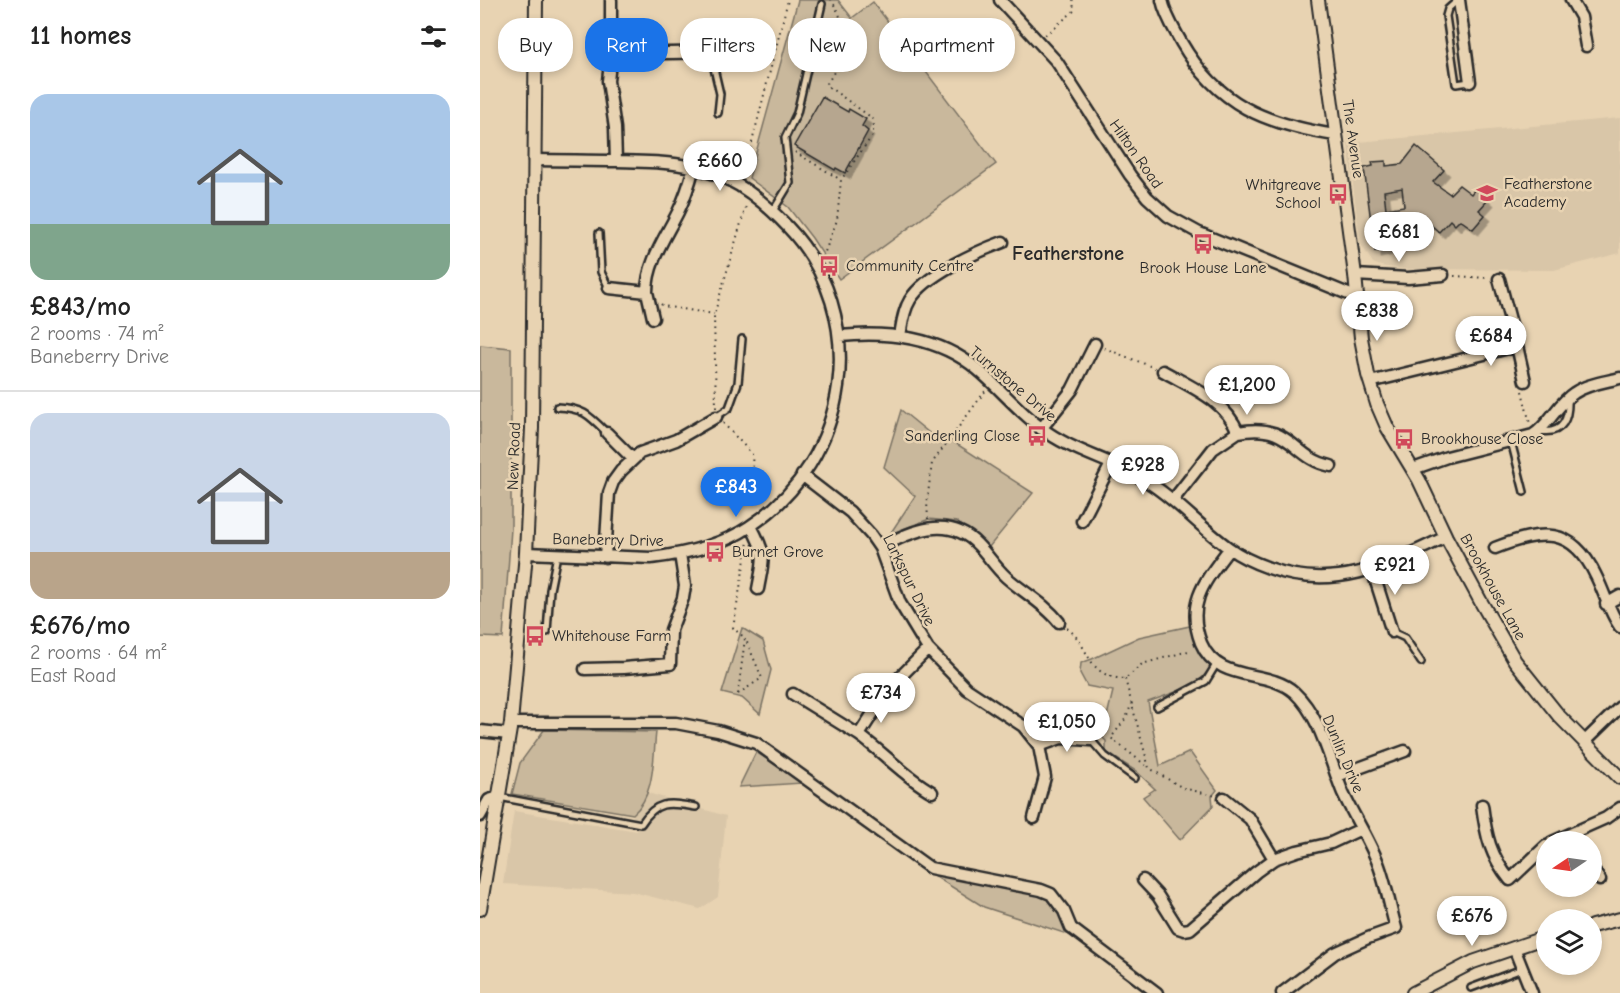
<!DOCTYPE html>
<html lang="en">
<head>
<meta charset="utf-8">
<style>
	:root { --surface:#fff; --page:#f2f2f2; --text:#222; --muted:#767676; --line:#e0e0e0; --accent:#1a73e8 }
	body { margin:0; font-family:"Comic Neue",sans-serif; background:var(--page); color:var(--text); height:100vh; display:flex; flex-direction:column; font-size:22px; white-space:nowrap }
	* { box-sizing:border-box; margin:0 }
	p { font-size:20px; color:var(--muted) }
	.icon { flex:none; width:33px; height:33px; fill:none; stroke:currentColor; stroke-width:2; stroke-linecap:round; stroke-linejoin:round }
	.map { position:relative; flex:1; overflow:hidden }
	.drawer { display:flex; flex-direction:column; background:var(--surface); width:480px }
	.drawer>* { flex:none }
	.banner { position:absolute; left:18px; top:18px; width:570px; height:54px; display:flex; gap:12px }
	.needle { width:39px; rotate:257deg }
	.fabs { position:absolute; left:1056px; top:831px; display:grid; gap:12px }
	.fabs a { display:grid; place-items:center; width:66px; height:66px; border-radius:50%; background:var(--surface); box-shadow:0 3px 9px #0003; font-size:30px }
	.price { position:absolute; translate:-50% -51px; padding:0 14px; border-radius:21px; background:#fff; color:#222; font-size:20px; line-height:39px; filter:drop-shadow(0 2px 3px #0008) }
	.price::after { content:''; position:absolute; left:50%; top:36px; width:18px; height:14px; margin-left:-9px; background:inherit; clip-path:polygon(0 0,100% 0,50% 100%) }
	.price.current { background:var(--accent); color:#fff }
	ul { padding:0; list-style:none }
	li { display:grid; align-content:center; gap:12px; height:318px; padding:0 30px }
	li+li { border-top:2px solid var(--line) }
	li span { display:grid; place-items:center; height:186px; border-radius:18px; color:#555 }
	li>.icon { margin-inline-start:auto }
	span .icon { width:108px; height:108px; fill:#fffc; stroke-width:1 }
	li b { font-size:26px }
	h2 { display:flex; justify-content:space-between; align-items:center; height:72px; padding:0 30px; font-size:26px }
	.pill { padding:0 21px; border-radius:24px; background:var(--surface); box-shadow:0 3px 9px #0003; font-size:21px; line-height:54px }
	.pill.current { background:var(--accent); color:#fff }
	main { display:flex; flex:1; min-height:0 }
	.map>svg:first-child { display:block }
	.built { fill:#d9c6a8 }
	.green { fill:#c9b89c; stroke:#7a7264; stroke-width:1.5 }
	.building { fill:#b6a68f; stroke:#2b2b2b; stroke-width:1.5; fill-rule:evenodd; filter:url(#shadow) }
	.lines { fill:none; stroke-linecap:round; stroke-linejoin:round }
	.service-casing { stroke:#2b2b2b; stroke-width:10 }
	.minor-casing { stroke:#2b2b2b; stroke-width:15 }
	.tertiary-casing { stroke:#2b2b2b; stroke-width:16 }
	.path { stroke:#2b2b2b; stroke-width:2; stroke-dasharray:1.5 4.5; stroke-linecap:butt }
	.service { stroke:#e8d3b2; stroke-width:5 }
	.minor { stroke:#e8d3b2; stroke-width:10 }
	.tertiary { stroke:#e8d3b2; stroke-width:12 }
	.labels { text-anchor:middle; dominant-baseline:central; stroke-width:5; stroke-linejoin:round; paint-order:stroke }
	.street-label { font-size:16px; fill:#2b2b2b; stroke:#e8d3b2 }
	.poi-label { font-size:16px; fill:#2b2b2b; stroke:#e8d3b2; text-anchor:start }
	.quarter-label { font-size:20px; font-weight:bold; fill:#2b2b2b; stroke:#e8d3b2 }
</style>
</head>
<body>
<main>
<section class="drawer">
<h2>11 homes<svg class="icon" aria-label="filters" viewBox="0 0 24 24"><path d="M4 7h16M4 17h16"/><circle cx="9" cy="7" r="2"/><circle cx="15" cy="17" r="2"/></svg></h2>
<ul>
<li><span style="background:linear-gradient(#a9c7e8 70%,#7fa58c 0)"><svg class="icon" aria-label="home" viewBox="0 0 24 24"><path d="M3 11l9-7 9 7M6 9v11h12V9"/></svg></span><div><b>£843/mo</b><p>2 rooms · 74 m²</p><p>Baneberry Drive</p></div></li>
<li><span style="background:linear-gradient(#c9d6e8 75%,#b9a48a 0)"><svg class="icon" aria-label="home" viewBox="0 0 24 24"><path d="M3 11l9-7 9 7M6 9v11h12V9"/></svg></span><div><b>£676/mo</b><p>2 rooms · 64 m²</p><p>East Road</p></div></li>
</ul>
</section>
<div class="map">
<svg width="1140" height="993" viewBox="0 0 1140 993">
	<defs>
		<filter id="shadow"><feDropShadow dx="5.5" dy="5.5" stdDeviation="0" flood-color="#0004"/></filter>
	</defs>
	<rect width="100%" height="100%" fill="#e8d3b2"/>
	<filter id="ink" filterUnits="userSpaceOnUse"><feTurbulence type="fractalNoise" baseFrequency=".0167" numOctaves="2"/><feDisplacementMap in="SourceGraphic" scale="12" xChannelSelector="R" yChannelSelector="G"/><feConvolveMatrix kernelMatrix="1 2 1 2 8 2 1 2 1" color-interpolation-filters="sRGB"/></filter>
	<g filter="url(#ink)">
		<!-- built -->
		<path class="built" d="M1140,118V253L1074,270L922,269L901,266L893,263L880,243L868,143Z
			M168,793L246,816L238,897L220,909L153,892L23,884L34,811L157,831L153,814L159,808Z"/>
		<!-- green -->
		<path class="green" d="M318,0H358L372,18L393,2L516,164L359,279L332,238L308,207L269,178Z
			M0,345L31,348V529L23,638L0,637Z
			M421,410L453,436L469,439L553,493L509,547L477,522L449,519L410,534L435,496L404,467Z
			M710,626C714,643 720,654 731,668L715,685L668,702L680,766L710,752L737,790L732,796L733,806L700,840L663,797L675,789L656,771L626,752V741L622,737L633,691L607,686L600,673L601,663L612,659L659,637Z
			M262,628L283,641L291,670L280,714L262,698L242,693Z
			M64,730L176,732C173,758 175,796 153,814L32,794L40,763Z
			M276,752L323,783L259,787Z
			M448,872L560,895L574,903L593,936L504,907Z"/>
		<!-- building -->
		<path class="building" d="M342,97L368,112L369,109L386,119L382,126L388,131L365,173L356,168L355,170L314,146Z
			M936,146L964,170L953,182L970,194L979,185L991,194L995,189L1008,200L999,210L1005,215L993,229L980,220L975,225L970,220L959,232L937,213L939,227L906,232L908,249L895,252L884,168L893,166L892,162L906,161V166L922,164ZM922,188L924,206L906,209L904,191Z"/>
		<g class="lines">
			<!-- service casing -->
			<g class="service-casing">
				<path id="service" d="M978,0L968,9L966,16L976,84L990,82
					M234,53L233,64L240,94L238,113
					M293,211L310,183L305,138L317,113L342,4
					M119,233L121,272L129,288
					M77,407C103,408 109,415 127,433
					M236,417L249,408L258,383L262,339
					M1060,431C1084,435 1089,417 1088,398
					M1031,441L1044,492
					M67,632L70,590L77,555
					M912,632L925,638L941,662
					M677,707L726,681L737,663
					M611,740L625,756L655,778
					M19,797L161,824C177,799 190,803 216,807
					M991,988L1042,969"/>
			</g>
			<!-- minor casing -->
			<g class="minor-casing">
				<path id="minor" d="M131,0V54L128,81L135,128L136,161
					M520,0L577,62L650,175L667,197L688,216L719,233L878,298
					M682,0C685,15 694,29 701,42C738,106 786,124 855,135
					M979,0L990,82
					M1091,0L1101,17L1106,46
					M131,54L245,52
					M875,275L928,278L963,275
					M129,288L167,292C167,263 185,238 198,212C205,198 210,182 214,167
					M167,292L173,318
					M360,336C407,331 459,337 497,369C519,387 537,410 560,427C593,453 634,460 668,482C698,501 721,528 749,548C761,557 775,563 789,568C854,592 908,565 966,537
					M420,336C422,325 423,311 430,300C445,275 496,252 523,242
					M1037,346L1045,381
					M683,371C711,387 745,400 758,432C813,422 811,458 851,466
					M890,382L1037,346L1019,279
					M561,429L592,390L615,344
					M127,433L152,458
					M933,469L967,457L1053,435C1070,424 1077,404 1094,393C1107,384 1125,382 1140,378
					M322,475L370,512L391,535L400,548L420,603L448,649L487,689L543,726L559,746L565,777L554,818
					M693,500L733,449L758,432
					M602,521L631,464
					M271,526C287,556 284,556 278,589
					M400,548C430,531 469,514 498,545C508,555 515,567 526,577C544,593 564,603 579,622
					M1015,548C1061,530 1092,525 1116,576C1125,594 1129,611 1140,627
					M749,549C726,580 705,602 721,643C738,684 787,668 814,692C842,718 849,760 863,793C874,817 889,839 898,863C906,884 910,907 916,928L888,938L855,953L802,993
					M46,553L171,558C204,554 241,546 269,527C371,461 392,315 307,226C290,208 270,190 247,179C207,161 178,162 136,161C109,161 82,160 54,160
					M125,557L129,493L133,482L141,471L160,453L196,440L236,417
					M892,569L912,632
					M1126,604L1140,596
					M448,649L409,688L379,735C404,753 425,777 452,792
					M105,669L144,668L190,664L191,630L203,598L205,586L200,554
					M313,694L379,735
					M31,723H196L238,731L276,743L450,868L561,890L571,894L584,911L591,928L677,993
					M0,731L29,734
					M1104,742L1140,707
					M559,746L581,738L611,740
					M857,776L925,751
					M744,798L770,819L794,859
					M1002,805C1006,836 1010,855 1030,880L1066,846
					M0,816L9,800L19,797
					M1072,842L1126,818L1140,808
					M1112,869L1120,880
					M663,880L678,896L698,928L704,930L710,929L776,872L794,859L817,851L851,843L881,829
					M1034,948L1052,993"/>
			</g>
			<!-- tertiary casing -->
			<g class="tertiary-casing">
				<path id="tertiary" d="M838,0L875,275L881,338L888,375L897,404L907,427L939,480L966,537L1001,602L1035,661L1079,716L1140,778
					M0,909L31,723L46,553L52,428L56,0
					M1112,926L1140,919
					M933,993L993,962L1066,937"/>
			</g>
			<!-- path -->
			<path class="path" d="M565,35L594,11L593,0
				M315,152L361,180
				M263,178L308,0
				M343,257L357,220L361,180L392,136L394,126L392,118L346,85C366,55 372,31 351,0
				M974,276L1008,278
				M181,304L183,306L234,314
				M624,348L675,368
				M1042,391L1050,424
				M236,408L234,315L267,203
				M243,423L272,454L275,507
				M448,519L447,502L452,463L506,390
				M587,628C612,647 604,676 645,679L662,664L712,650
				M645,679L669,768L703,788L736,796
				M258,694L265,638L253,628L268,542
				M258,694L282,678L266,640
				M652,703L646,718L631,738L669,768"/>
			<!-- service -->
			<use href="#service" class="service"/>
			<!-- minor -->
			<use href="#minor" class="minor"/>
			<!-- tertiary -->
			<use href="#tertiary" class="tertiary"/>
		</g>
	</g>
	<!-- icons -->
	<defs>
		<g id="school-bare" transform="scale(1.62)"><path d="M0-5L7-2L0 1L-7-2ZM-4 1L0 2.5L4 1V4Q0 6-4 4Z" fill="#d1495b" stroke="#e8d3b2" stroke-width="2.5" paint-order="stroke"/></g>
		<g id="bus-bare" transform="scale(1.62)"><path d="M-5-6H5V4H4V6H2V4H-2V6H-4V4H-5ZM-3.5-4V0h7V-4ZM-3.5 1.2v1.5H-2V1.2ZM2 1.2v1.5H3.5V1.2Z" fill="#d1495b" stroke="#e8d3b2" stroke-width="2.5" paint-order="stroke"/></g>
	</defs>
	<g fill-rule="evenodd">
		<use href="#school-bare" x="1007" y="193"/>
		<use href="#bus-bare" x="858" y="194"/>
		<use href="#bus-bare" x="723" y="244"/>
		<use href="#bus-bare" x="349" y="266"/>
		<use href="#bus-bare" x="557" y="436"/>
		<use href="#bus-bare" x="924" y="439"/>
		<use href="#bus-bare" x="235" y="552"/>
		<use href="#bus-bare" x="55" y="636"/>
	</g>
	<g class="labels">
		<!-- street labels -->
		<g class="street-label">
			<text transform="translate(873 139) rotate(82)">The Avenue</text>
			<text transform="translate(656 154) rotate(55)">Hilton Road</text>
			<text transform="translate(533 384) rotate(40)">Turnstone Drive</text>
			<text transform="translate(34 456) rotate(-88)">New Road</text>
			<text transform="translate(128 540) rotate(1)">Baneberry Drive</text>
			<text transform="translate(429 580) rotate(64)">Larkspur Drive</text>
			<text transform="translate(1013 587) rotate(61)">Brookhouse Lane</text>
			<text transform="translate(863 754) rotate(67)">Dunlin Drive</text>
		</g>
		<!-- poi labels -->
		<g class="poi-label">
			<text x="1024" y="184">Featherstone<tspan x="1024" dy="18">Academy</tspan></text>
			<text x="841" y="185" text-anchor="end">Whitgreave<tspan x="841" dy="18">School</tspan></text>
			<text x="366" y="266">Community Centre</text>
			<text x="723" y="268" text-anchor="middle">Brook House Lane</text>
			<text x="540" y="436" text-anchor="end">Sanderling Close</text>
			<text x="941" y="439">Brookhouse Close</text>
			<text x="252" y="552">Burnet Grove</text>
			<text x="72" y="636">Whitehouse Farm</text>
		</g>
		<!-- quarter labels -->
		<g class="quarter-label">
			<text x="588" y="253">Featherstone</text>
		</g>
	</g>
</svg>
<div class="fabs">
<a><svg class="needle" viewBox="-14 -14 28 28"><path d="M0-13l5 13h-10z" fill="#e53935"/><path d="M0 13l5-13h-10z" fill="#767676"/></svg></a>
<a><svg class="icon" aria-label="layers" viewBox="0 0 24 24"><path d="M12 4l9 5-9 5-9-5zM3 14l9 5 9-5"/></svg></a>
</div>
<b class="price" style="left:240px;top:192px">£660</b>
<b class="price" style="left:919px;top:263px">£681</b>
<b class="price" style="left:897px;top:342px">£838</b>
<b class="price" style="left:1011px;top:367px">£684</b>
<b class="price" style="left:767px;top:416px">£1,200</b>
<b class="price" style="left:663px;top:496px">£928</b>
<b class="price current" style="left:256px;top:518px">£843</b>
<b class="price" style="left:915px;top:596px">£921</b>
<b class="price" style="left:401px;top:724px">£734</b>
<b class="price" style="left:587px;top:753px">£1,050</b>
<b class="price" style="left:992px;top:947px">£676</b>
<div class="banner">
<a class="pill">Buy</a>
<a class="pill current">Rent</a>
<a class="pill">Filters</a>
<a class="pill">New</a>
<a class="pill">Apartment</a>
</div>
</div>
</main>
</body>
</html>
